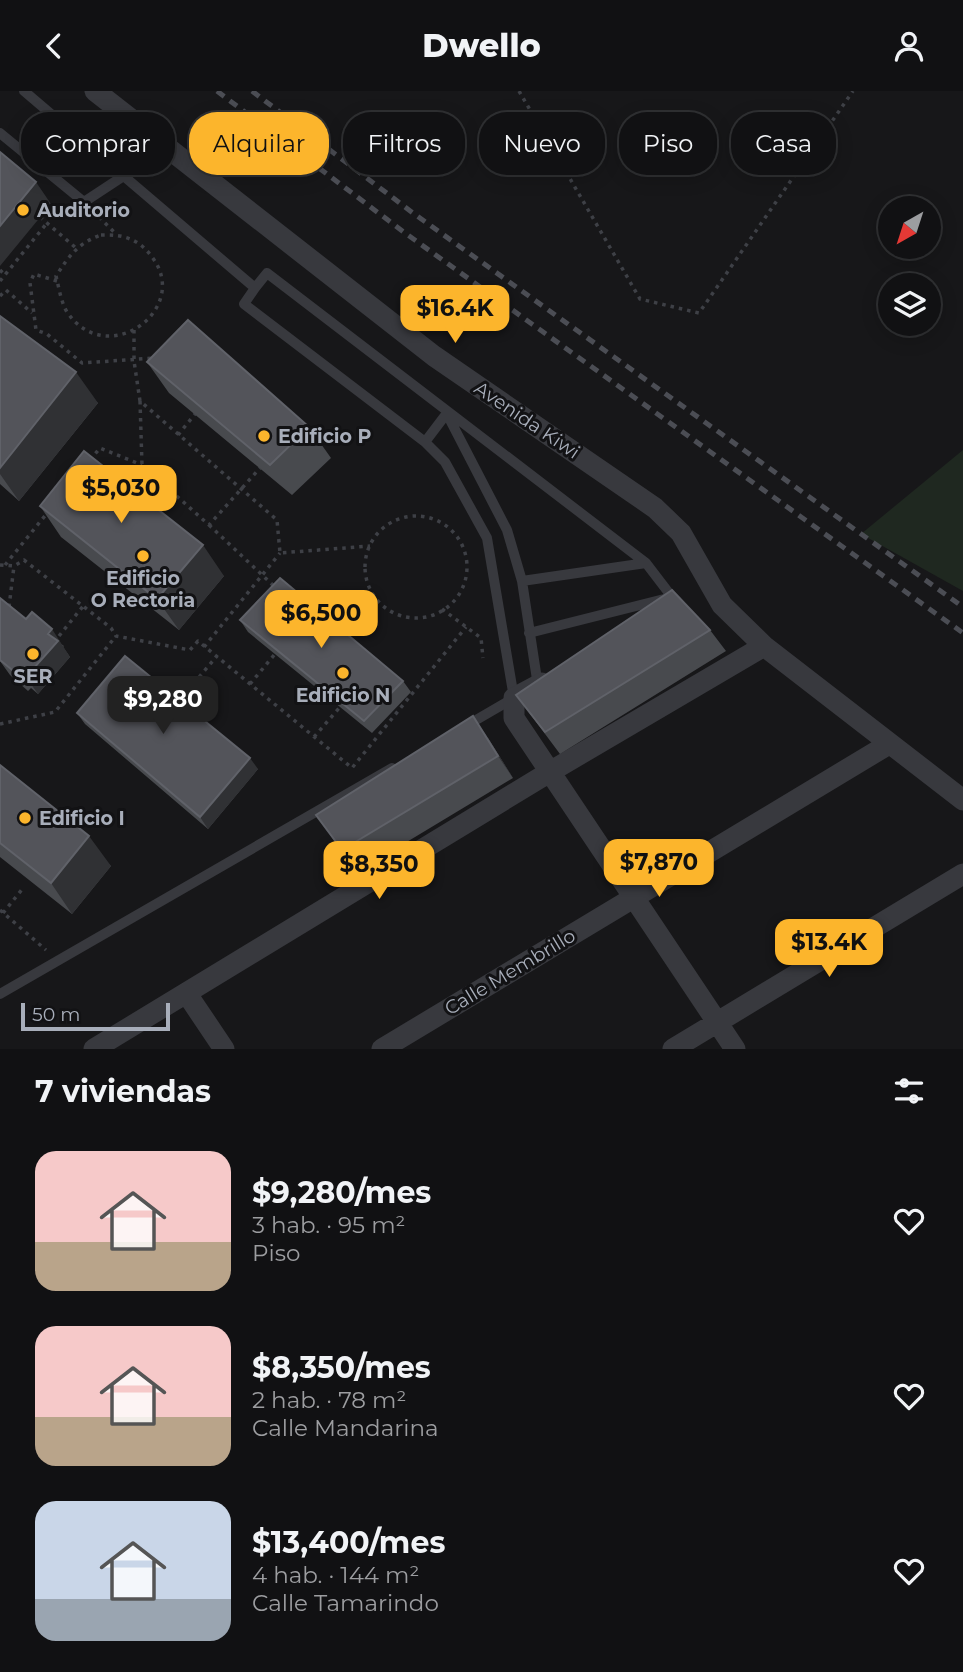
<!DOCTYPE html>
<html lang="es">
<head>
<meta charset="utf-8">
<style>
	:root { --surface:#111113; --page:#1e1f21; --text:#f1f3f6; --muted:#9c9da0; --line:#303133; --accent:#fcb52c }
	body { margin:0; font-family:Montserrat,sans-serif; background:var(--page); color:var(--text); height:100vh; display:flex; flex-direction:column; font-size:26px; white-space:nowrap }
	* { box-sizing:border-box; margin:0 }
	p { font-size:23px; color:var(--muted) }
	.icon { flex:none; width:38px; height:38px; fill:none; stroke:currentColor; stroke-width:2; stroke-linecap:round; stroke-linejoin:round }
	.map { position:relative; height:958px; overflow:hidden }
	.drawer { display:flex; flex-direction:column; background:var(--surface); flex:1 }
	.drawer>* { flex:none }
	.hud { position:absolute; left:21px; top:21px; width:922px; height:63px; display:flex; gap:14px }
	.needle { width:46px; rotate:219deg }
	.tools { position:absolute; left:878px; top:105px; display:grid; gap:14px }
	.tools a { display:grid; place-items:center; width:63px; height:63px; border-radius:50%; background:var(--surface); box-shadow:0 4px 18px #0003,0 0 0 2px var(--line); font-size:35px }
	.scale { position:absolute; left:21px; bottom:18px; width:149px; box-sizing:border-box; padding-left:7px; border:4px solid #a8aeba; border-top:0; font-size:19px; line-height:24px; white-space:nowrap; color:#a8aeba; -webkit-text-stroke:5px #121214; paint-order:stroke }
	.price { position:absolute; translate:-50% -60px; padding:0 16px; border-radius:14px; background:var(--accent); color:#111; font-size:23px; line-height:46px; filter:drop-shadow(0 2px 4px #0008) }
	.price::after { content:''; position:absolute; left:50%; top:42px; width:21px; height:16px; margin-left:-10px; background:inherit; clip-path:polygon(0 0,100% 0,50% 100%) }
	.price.selected { background:#222; color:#fff }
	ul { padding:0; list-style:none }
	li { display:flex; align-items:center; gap:21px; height:175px; padding:0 35px }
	li span { display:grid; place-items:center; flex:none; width:196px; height:140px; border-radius:21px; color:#555 }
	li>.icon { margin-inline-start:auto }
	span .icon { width:84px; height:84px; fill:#fffc; stroke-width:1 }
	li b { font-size:30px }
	h2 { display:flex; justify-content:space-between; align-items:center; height:84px; padding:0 35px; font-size:30px }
	.pill { padding:0 24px; border-radius:28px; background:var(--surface); box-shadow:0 4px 18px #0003,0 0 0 2px var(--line); font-size:24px; line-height:63px }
	.pill.selected { background:var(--accent); color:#111 }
	header { display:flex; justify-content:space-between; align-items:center; height:91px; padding:0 35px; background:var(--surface); font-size:32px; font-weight:800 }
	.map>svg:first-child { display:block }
	.grass { fill:#1f2820 }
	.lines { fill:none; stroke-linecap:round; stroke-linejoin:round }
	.path { stroke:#3e4046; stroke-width:3.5; stroke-dasharray:3.5 5; stroke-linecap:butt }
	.lane { stroke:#38393e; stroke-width:10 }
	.street { stroke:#38393e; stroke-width:21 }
	.rail { stroke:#4b4d54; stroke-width:5; stroke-dasharray:9 7; stroke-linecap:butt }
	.wall { fill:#484a4e }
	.shaded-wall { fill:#303134 }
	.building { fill:#53545a; stroke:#606269; stroke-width:2 }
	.poi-dot { fill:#fcb52c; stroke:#121214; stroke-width:2.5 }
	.labels { text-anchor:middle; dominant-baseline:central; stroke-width:6; stroke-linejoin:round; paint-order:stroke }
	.poi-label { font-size:19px; font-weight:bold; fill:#a8aeba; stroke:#121214; text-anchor:start }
	.street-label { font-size:19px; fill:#a8aeba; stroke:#121214 }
</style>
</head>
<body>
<header><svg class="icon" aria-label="back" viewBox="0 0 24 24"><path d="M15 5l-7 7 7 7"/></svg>Dwello<svg class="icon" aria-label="person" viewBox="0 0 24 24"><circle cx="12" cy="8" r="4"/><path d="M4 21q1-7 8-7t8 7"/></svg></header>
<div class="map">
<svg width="963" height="958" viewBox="0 0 963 958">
	<rect width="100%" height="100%" fill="#171719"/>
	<!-- grass -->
	<path class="grass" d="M963,359V500L861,443Z"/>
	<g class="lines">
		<!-- path -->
		<path class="path" d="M519,0L640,208L699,222L853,0
			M93,120L117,144
			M40,126L76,157
			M101,144C123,143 139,148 152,166C192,218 107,280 67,221C61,211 59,197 56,185C69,165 78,152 101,144Z
			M0,179L5,184
			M0,190L47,132
			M57,190L34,183L30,192L36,239L47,243L82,272L154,267
			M0,205L6,199L32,222
			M134,239V270L140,310L277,429L280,462L370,455
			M140,310L142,374L209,434L260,377
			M178,344L195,323
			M90,369L100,357L142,374
			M146,412L162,392
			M365 476a51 51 0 1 1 102 0a51 51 0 1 1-102 0Z
			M209,434L276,497
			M0,474L14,475L24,469L111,537L116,545L190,559L198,550L352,677L466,536
			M5,474L48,421
			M9,516L14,475
			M442,518L481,547L483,567
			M59,545L84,514
			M204,556L280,462
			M250,593L275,563
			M177,612L217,565
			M0,633L55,621L116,545
			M314,646L340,616
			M0,819L46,859
			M3,822L24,796"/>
		<!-- lane -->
		<path class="lane" d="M24,0L255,197L267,182L646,472L672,506L529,542
			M0,42L84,111L125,84
			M255,197L244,213L425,351L445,371L487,447L514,607L464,636
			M448,325L507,439L522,490L538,595
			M425,351L447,322
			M522,490L646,472
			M0,903L392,677"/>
		<!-- street -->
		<path class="street" d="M95,0L434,265L655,417L681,442L722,514L764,555L963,709
			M542,592L514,607V627L735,958
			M187,903L224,958
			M94,958L548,682L764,555
			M382,958L889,653
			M673,958L963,783"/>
		<!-- rail -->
		<path class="rail" d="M217,0L405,142L963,542
			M252,0L413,122L963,516"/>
	</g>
	<!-- wall -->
	<path class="wall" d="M0,225L98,312L19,410L0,393Z
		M147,271L309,336L331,367L292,404L169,302Z
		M40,415L224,485L179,539L61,446Z
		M0,507L26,528L64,555L63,556L70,566L38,603L31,597L28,600L10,584L0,570Z
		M240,529L403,590L411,601L372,642L248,541Z
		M710,539L726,560L560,663L516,604Z
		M77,622L258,678L208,738L85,633Z
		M488,647L513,687L357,781L316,724Z
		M0,674L111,775L72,823L0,766Z"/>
	<!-- shaded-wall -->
	<path class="shaded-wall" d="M36,91L51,113L0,175V135Z
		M76,281L98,312L19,410L0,383V377Z
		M203,454L224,485L179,539L157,508Z
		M52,538L70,566L38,603L26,586Z
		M473,625L488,647L513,687L498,665Z
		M250,667L258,678L208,738L200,726Z
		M89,745L111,775L72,823L51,792Z"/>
	<!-- building -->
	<path class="building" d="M0,61L36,91L0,135Z
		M0,225L76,281L0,377Z
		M188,229L309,336L270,374L147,271Z
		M84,360L203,454L157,508L40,415Z
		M280,487L403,590L364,630L240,529Z
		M672,499L710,539L545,641L516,604Z
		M0,507L26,528L32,521L52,538L48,543L58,550L26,586L19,581L17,583L0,569Z
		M125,565L250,667L200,726L77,622Z
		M473,625L498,665L342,759L316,724Z
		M0,674L89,745L51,792L0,752Z"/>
	<!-- markers -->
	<g class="poi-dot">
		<circle cx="23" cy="119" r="7"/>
		<circle cx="264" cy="345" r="7"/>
		<circle cx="143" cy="465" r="7"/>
		<circle cx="33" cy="563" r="7"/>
		<circle cx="343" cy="582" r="7"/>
		<circle cx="25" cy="727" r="7"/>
	</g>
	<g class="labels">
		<!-- poi labels -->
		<g class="poi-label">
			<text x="37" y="119">Auditorio</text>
			<text x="278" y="345">Edificio P</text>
			<text x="143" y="487" text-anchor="middle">Edificio<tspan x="143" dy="22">O Rectoria</tspan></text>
			<text x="33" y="585" text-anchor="middle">SER</text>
			<text x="343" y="604" text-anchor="middle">Edificio N</text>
			<text x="39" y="727">Edificio I</text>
		</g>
		<!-- street labels -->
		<g class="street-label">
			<text transform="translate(527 329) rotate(34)">Avenida Kiwi</text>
			<text transform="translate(510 881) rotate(-31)">Calle Membrillo</text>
		</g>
	</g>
</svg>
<div class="tools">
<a><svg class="needle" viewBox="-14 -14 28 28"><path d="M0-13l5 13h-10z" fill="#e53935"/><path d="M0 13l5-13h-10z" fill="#9c9da0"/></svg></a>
<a><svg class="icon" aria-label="layers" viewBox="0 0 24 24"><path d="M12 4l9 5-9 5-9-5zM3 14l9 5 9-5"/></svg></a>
</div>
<div class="scale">50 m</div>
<b class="price" style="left:455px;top:254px">$16.4K</b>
<b class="price" style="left:121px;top:434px">$5,030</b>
<b class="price" style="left:321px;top:559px">$6,500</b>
<b class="price selected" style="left:163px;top:645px">$9,280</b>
<b class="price" style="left:659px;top:808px">$7,870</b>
<b class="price" style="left:379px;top:810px">$8,350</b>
<b class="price" style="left:829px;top:888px">$13.4K</b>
<div class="hud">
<a class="pill">Comprar</a>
<a class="pill selected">Alquilar</a>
<a class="pill">Filtros</a>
<a class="pill">Nuevo</a>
<a class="pill">Piso</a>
<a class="pill">Casa</a>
</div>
</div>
<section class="drawer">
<h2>7 viviendas<svg class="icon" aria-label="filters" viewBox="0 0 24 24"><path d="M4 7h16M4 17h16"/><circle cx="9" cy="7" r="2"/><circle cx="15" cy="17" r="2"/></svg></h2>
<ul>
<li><span style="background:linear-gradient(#f6c9c9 65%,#b9a48a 0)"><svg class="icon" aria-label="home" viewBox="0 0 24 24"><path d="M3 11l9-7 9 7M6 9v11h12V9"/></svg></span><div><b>$9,280/mes</b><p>3 hab. · 95 m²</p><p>Piso</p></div><svg class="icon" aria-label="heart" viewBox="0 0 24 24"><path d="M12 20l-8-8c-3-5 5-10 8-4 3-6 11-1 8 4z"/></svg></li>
<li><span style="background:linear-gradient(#f6c9c9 65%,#b9a48a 0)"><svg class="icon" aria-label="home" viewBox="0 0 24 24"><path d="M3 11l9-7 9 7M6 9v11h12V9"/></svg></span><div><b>$8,350/mes</b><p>2 hab. · 78 m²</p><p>Calle Mandarina</p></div><svg class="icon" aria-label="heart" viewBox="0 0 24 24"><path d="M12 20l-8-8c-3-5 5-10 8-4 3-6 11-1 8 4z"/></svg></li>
<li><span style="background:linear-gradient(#c9d6e8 70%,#9aa5b1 0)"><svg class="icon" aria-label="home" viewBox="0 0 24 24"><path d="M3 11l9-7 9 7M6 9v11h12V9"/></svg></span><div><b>$13,400/mes</b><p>4 hab. · 144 m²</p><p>Calle Tamarindo</p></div><svg class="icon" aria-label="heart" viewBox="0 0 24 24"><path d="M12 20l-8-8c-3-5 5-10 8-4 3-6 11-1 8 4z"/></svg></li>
</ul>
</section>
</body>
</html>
